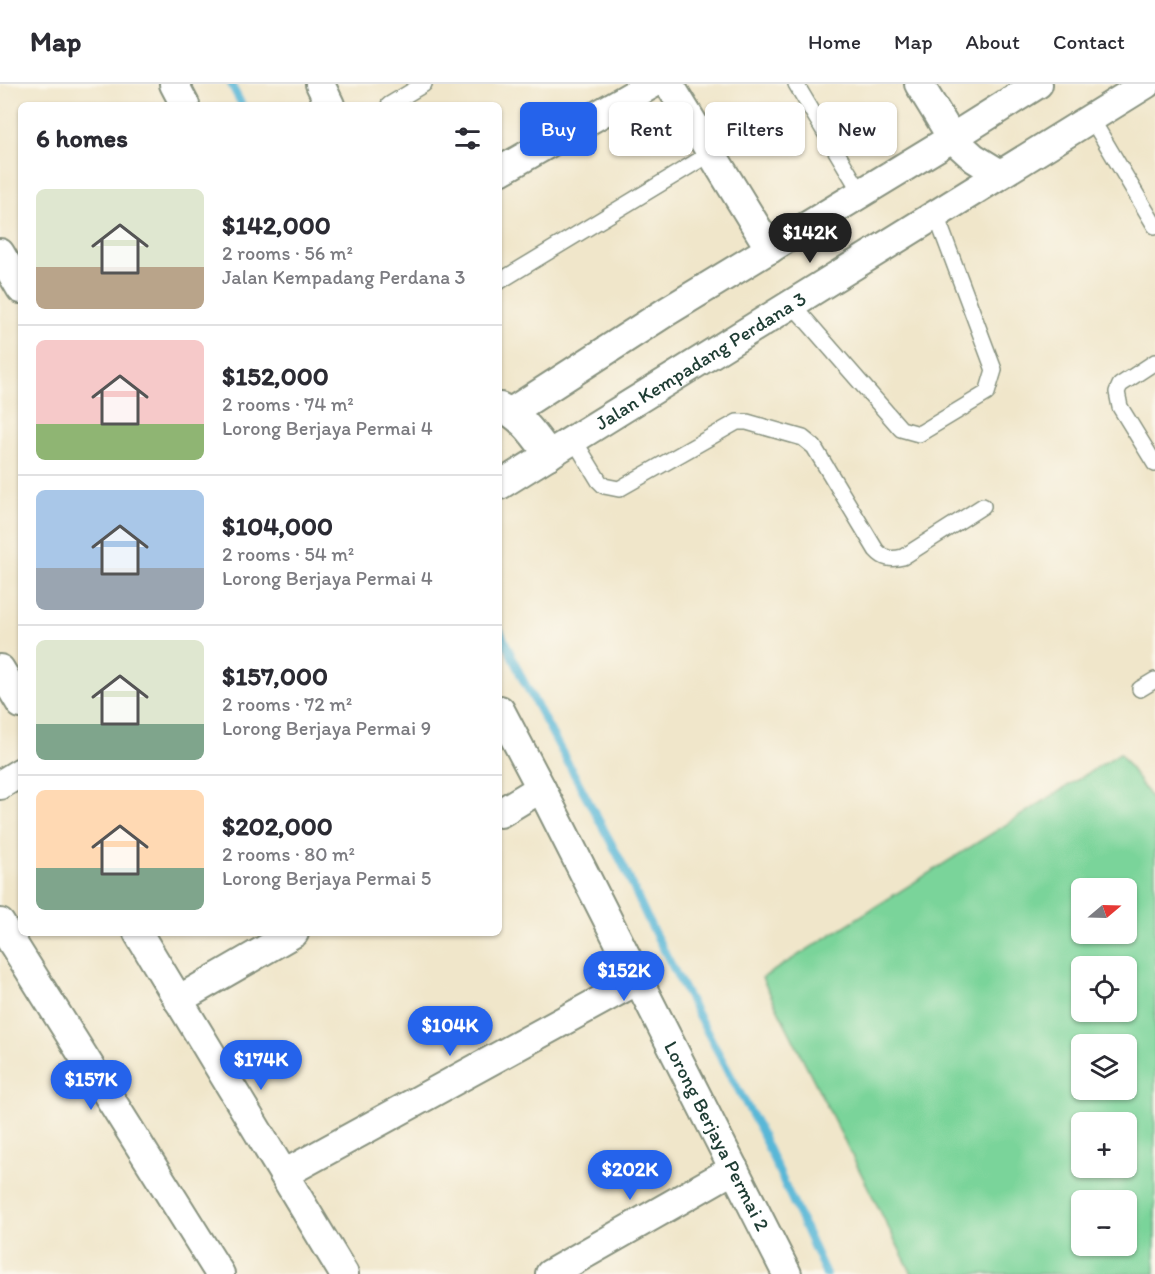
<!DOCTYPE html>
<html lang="en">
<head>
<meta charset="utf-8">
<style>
	:root { --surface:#fff; --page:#f7f7f7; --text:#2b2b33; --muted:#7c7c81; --line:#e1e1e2; --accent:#2563eb }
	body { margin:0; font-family:Itim,sans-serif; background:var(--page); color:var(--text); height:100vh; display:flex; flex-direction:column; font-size:22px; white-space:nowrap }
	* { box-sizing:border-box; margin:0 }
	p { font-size:20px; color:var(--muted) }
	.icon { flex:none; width:33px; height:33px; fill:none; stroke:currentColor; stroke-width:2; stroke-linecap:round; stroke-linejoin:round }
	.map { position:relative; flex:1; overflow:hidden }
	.details { position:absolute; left:18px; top:18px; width:484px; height:834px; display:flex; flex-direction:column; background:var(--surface); border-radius:9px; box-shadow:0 2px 4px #0004 }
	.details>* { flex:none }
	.hud { position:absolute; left:520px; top:18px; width:544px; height:54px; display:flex; gap:12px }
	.needle { width:39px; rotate:71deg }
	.controls { position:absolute; left:1071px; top:794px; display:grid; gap:12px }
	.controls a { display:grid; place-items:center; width:66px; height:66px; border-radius:9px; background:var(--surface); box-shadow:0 2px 4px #0004; font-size:30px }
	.price { position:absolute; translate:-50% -51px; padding:0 14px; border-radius:21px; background:var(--accent); color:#fff; font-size:20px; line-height:39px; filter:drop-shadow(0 2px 3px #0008) }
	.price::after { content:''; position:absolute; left:50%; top:36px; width:18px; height:14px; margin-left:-9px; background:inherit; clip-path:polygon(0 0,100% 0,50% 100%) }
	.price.current { background:#222; color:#fff }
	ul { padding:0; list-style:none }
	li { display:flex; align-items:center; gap:18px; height:150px; padding:0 18px }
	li+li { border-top:2px solid var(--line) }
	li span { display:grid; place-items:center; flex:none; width:168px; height:120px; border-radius:9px; color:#555 }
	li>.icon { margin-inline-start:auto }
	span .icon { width:72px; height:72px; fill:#fffc; stroke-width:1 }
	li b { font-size:26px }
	h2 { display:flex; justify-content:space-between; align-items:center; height:72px; padding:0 18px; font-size:26px }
	.pill { padding:0 21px; border-radius:9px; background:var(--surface); box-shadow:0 2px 4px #0004; font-size:21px; line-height:54px }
	.pill.current { background:var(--accent); color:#fff }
	header { display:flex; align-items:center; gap:36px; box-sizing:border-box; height:84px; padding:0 30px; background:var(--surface); border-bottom:2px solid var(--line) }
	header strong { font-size:28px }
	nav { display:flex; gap:33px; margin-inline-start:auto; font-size:21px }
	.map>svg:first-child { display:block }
	.green { fill:#7ad49a; stroke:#4c8867; stroke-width:1.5; fill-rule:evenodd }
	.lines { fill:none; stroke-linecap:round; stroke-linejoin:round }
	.stream { stroke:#59b7d7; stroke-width:8 }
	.service-casing { stroke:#88927f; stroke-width:18 }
	.minor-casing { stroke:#88927f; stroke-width:32 }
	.service { stroke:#fff; stroke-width:15 }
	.minor { stroke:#fff; stroke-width:28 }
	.labels { text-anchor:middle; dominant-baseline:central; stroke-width:6; stroke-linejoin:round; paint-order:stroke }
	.street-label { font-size:20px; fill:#1f3d34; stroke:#fbf7ec }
</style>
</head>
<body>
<header>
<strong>Map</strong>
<nav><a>Home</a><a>Map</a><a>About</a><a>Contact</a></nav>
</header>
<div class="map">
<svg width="1155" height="1190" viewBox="0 0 1155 1190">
	<rect width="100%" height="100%" fill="#fbf7ec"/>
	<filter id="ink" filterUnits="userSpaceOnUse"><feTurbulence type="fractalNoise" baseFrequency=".0167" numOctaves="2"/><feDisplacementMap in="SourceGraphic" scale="12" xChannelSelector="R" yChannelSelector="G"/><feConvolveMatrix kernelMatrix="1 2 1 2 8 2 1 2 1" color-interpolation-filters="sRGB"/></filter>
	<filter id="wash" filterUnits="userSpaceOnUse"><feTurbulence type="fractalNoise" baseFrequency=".008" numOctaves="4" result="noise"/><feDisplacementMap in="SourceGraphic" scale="24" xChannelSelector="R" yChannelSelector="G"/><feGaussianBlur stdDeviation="1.35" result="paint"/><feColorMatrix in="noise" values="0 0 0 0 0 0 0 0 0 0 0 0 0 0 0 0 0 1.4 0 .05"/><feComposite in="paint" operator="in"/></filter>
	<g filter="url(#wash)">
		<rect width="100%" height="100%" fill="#f0e6ca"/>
		<!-- green -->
		<path class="green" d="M1120,669L1155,720V1190H912L762,894ZM1082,804H1126V849H1082ZM1082,882H1126V927H1082ZM1082,960H1126V1005H1082ZM1082,1038H1126V1083H1082ZM1082,1116H1126V1161H1082Z"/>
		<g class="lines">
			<!-- stream -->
			<path class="stream" d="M231,0L242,21
				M500,547L522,594L622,779L651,842L699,933L758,1042L826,1190"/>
		</g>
	</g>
	<g filter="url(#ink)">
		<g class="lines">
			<!-- service casing -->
			<g class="service-casing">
				<path id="service" d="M796,0L861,109
					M389,21L424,0
					M1091,34L1155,142
					M500,197L711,69
					M791,219L901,345L919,350L987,309L994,286L936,131
					M1155,278L1120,301L1117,308L1120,323L1155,380
					M574,356L599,397L604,402L619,405L737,338H747L803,354L814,363L876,466C884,475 891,476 903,473L983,422
					M1140,605L1155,596"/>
			</g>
			<!-- minor casing -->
			<g class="minor-casing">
				<g id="minor">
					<path d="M174,0L185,21"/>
					<path d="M320,0L330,21"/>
					<path d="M669,0L770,165"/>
					<path d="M919,0L952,54L974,74L1000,90"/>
					<path d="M500,87L652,0"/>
					<path d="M0,169L21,205"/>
					<path d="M500,323C523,333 534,351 549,371"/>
					<path d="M511,328L666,228L952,54L1038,0"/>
					<path id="s1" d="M500,401L1146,0"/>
					<path d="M0,585L21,620"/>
					<path id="s2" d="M500,626L541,704L787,1190"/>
					<path d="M0,701L21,688"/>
					<path d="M500,729L541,704"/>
					<path d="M0,839L220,1190"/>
					<path d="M138,849L344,1190"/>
					<path d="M178,916L294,849"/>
					<path d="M284,1090L638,896"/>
					<path d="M550,1190L734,1085"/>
				</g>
			</g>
			<!-- service -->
			<use href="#service" class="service"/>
			<!-- minor -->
			<use href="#minor" class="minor"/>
		</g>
	</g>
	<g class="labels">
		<!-- street labels -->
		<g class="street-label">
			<text stroke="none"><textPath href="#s1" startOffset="236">Jalan Kempadang Perdana 3</textPath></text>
			<text stroke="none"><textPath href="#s2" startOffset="478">Lorong Berjaya Permai 2</textPath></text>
		</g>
	</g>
</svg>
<div class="controls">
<a><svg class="needle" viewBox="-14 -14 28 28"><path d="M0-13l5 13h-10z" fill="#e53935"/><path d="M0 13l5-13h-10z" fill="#7c7c81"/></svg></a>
<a><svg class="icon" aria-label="locate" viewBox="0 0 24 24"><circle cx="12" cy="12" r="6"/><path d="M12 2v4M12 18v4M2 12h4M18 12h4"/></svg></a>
<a><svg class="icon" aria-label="layers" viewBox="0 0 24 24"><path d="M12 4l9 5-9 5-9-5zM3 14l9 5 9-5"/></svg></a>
<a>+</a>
<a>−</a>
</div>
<b class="price current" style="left:810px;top:180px">$142K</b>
<b class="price" style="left:624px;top:918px">$152K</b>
<b class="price" style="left:450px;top:973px">$104K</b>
<b class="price" style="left:261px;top:1007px">$174K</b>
<b class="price" style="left:91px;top:1027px">$157K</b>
<b class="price" style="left:630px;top:1117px">$202K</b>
<div class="hud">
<a class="pill current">Buy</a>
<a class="pill">Rent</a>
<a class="pill">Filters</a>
<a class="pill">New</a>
</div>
<section class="details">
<h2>6 homes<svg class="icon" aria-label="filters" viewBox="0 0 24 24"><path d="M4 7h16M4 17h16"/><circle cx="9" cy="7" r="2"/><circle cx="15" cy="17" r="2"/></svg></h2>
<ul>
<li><span style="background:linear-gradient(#dfe7d0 65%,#b9a48a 0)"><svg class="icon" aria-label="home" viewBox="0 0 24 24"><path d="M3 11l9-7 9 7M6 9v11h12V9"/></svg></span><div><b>$142,000</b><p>2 rooms · 56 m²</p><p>Jalan Kempadang Perdana 3</p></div></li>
<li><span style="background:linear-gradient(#f6c9c9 70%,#8fb573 0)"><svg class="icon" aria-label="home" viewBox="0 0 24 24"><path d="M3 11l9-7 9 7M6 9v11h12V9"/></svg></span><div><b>$152,000</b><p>2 rooms · 74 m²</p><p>Lorong Berjaya Permai 4</p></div></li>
<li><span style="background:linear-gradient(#a9c7e8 65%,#9aa5b1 0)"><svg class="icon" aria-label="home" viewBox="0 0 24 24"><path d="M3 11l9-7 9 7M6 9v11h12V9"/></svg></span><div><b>$104,000</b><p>2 rooms · 54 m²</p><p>Lorong Berjaya Permai 4</p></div></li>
<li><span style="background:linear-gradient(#dfe7d0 70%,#7fa58c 0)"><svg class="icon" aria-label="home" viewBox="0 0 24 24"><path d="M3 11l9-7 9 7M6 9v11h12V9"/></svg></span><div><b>$157,000</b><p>2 rooms · 72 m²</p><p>Lorong Berjaya Permai 9</p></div></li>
<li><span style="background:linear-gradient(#ffd9b3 65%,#7fa58c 0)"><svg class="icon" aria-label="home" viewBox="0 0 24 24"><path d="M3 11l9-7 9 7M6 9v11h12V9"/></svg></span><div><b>$202,000</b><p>2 rooms · 80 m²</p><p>Lorong Berjaya Permai 5</p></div></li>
</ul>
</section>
</div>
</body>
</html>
